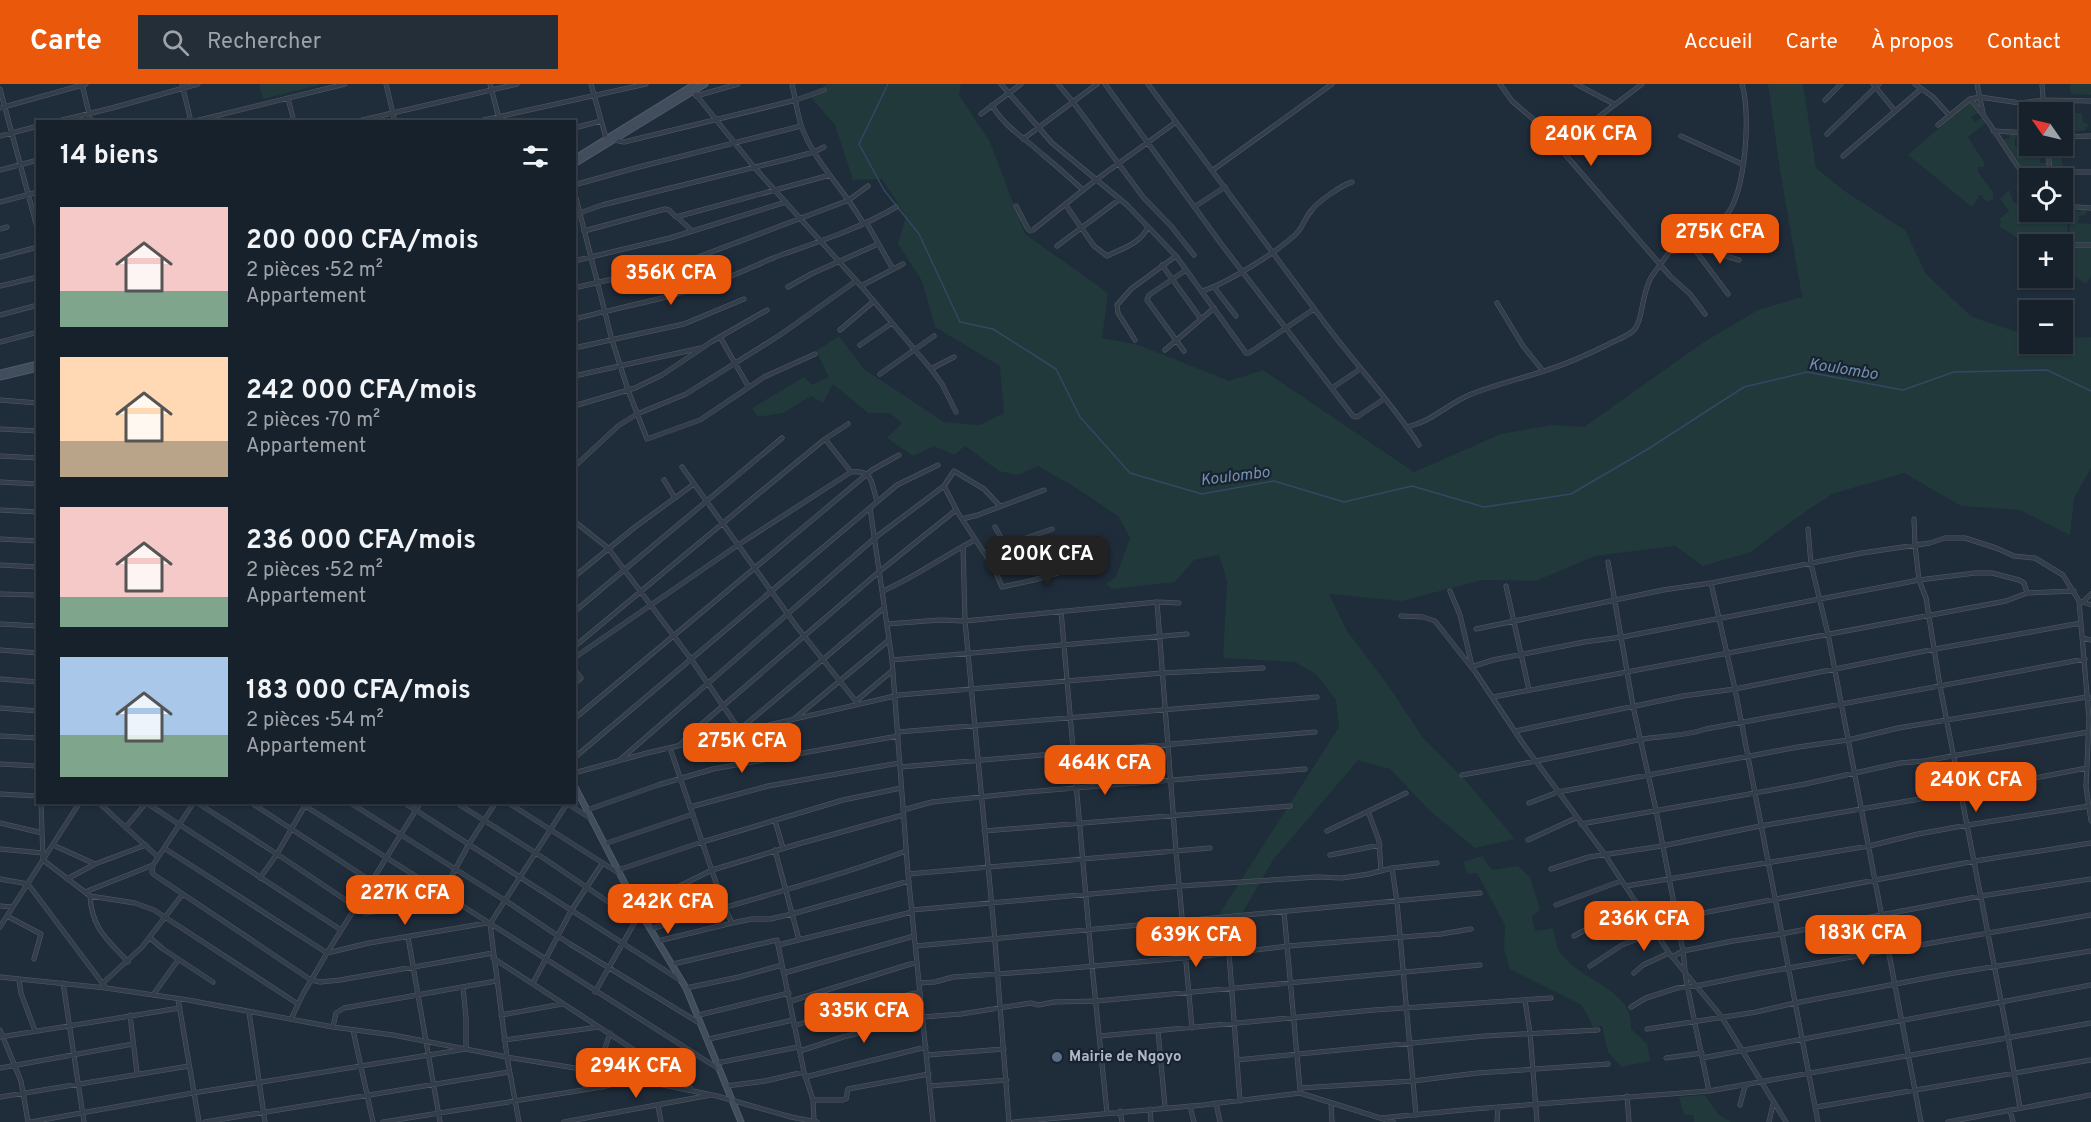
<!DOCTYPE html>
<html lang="fr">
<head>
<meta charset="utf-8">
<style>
	:root { --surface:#17212c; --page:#242e38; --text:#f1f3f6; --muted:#9ea3a9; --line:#363e48; --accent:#ea580c }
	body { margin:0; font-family:Overpass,sans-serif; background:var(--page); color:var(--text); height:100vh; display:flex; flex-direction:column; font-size:22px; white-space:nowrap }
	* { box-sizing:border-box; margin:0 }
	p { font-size:20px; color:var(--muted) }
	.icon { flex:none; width:33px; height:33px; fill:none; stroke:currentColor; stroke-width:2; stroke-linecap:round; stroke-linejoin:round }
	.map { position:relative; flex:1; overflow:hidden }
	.details { position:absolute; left:36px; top:36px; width:540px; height:684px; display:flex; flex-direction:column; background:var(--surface); border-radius:0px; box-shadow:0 2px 4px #0004,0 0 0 2px var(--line) }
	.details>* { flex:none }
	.needle { width:39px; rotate:304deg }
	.tools { position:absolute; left:2019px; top:18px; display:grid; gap:12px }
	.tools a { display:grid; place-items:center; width:54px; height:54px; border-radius:0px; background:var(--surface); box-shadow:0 2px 4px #0004,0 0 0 2px var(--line); font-size:30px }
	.price { position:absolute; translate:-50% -51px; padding:0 14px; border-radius:12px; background:var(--accent); color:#fff; font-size:20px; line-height:39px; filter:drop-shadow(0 2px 3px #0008) }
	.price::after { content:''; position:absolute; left:50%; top:36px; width:18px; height:14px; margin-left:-9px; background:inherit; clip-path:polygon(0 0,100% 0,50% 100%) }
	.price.selected { background:#222; color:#fff }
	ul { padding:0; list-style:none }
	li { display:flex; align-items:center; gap:18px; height:150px; padding:0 24px }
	li span { display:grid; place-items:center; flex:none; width:168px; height:120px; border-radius:0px; color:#555 }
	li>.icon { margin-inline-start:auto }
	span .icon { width:72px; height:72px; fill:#fffc; stroke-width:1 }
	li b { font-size:26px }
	h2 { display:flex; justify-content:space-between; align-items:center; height:72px; padding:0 24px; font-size:26px }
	header { display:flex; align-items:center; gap:36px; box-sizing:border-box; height:84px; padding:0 30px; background:var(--accent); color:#fff }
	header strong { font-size:28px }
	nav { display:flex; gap:33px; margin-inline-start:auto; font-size:21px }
	.search { width:420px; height:54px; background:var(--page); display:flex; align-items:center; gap:15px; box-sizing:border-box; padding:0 21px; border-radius:0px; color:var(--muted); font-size:22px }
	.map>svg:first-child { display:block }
	.green { fill:#21393b }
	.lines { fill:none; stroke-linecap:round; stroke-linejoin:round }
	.stream { stroke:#324863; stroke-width:1.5 }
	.street-casing { stroke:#515b68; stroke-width:5 }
	.secondary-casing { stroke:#515b68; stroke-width:7 }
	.street { stroke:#333e4a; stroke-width:4 }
	.secondary { stroke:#414d5d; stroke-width:5 }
	.service-dot { fill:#5c6f8a; stroke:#19232f; stroke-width:2 }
	.labels { text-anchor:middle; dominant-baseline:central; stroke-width:4.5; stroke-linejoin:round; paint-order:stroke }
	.poi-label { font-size:15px; font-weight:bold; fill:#aeb8c7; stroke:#19232f; text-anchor:start }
	.water-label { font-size:16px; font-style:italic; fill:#7490b1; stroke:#19232f }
</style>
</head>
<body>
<header>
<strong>Carte</strong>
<div class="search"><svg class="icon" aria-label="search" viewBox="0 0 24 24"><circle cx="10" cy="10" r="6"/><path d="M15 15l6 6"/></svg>Rechercher</div>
<nav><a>Accueil</a><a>Carte</a><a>À propos</a><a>Contact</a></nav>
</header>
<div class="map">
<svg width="2091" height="1038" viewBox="0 0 2091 1038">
	<rect width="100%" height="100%" fill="#1f2c3a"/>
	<!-- green -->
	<path class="green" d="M259,0H320V1L263,15Z
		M825,0H961L959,11L990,58L1025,150L1108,209L1102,254L1139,261L1229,297L1263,286L1414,388L1501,350L1551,341L1584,343L1704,258L1758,226L1802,213L1780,86L1768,0H1803L1816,84L1846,108L1905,146L1926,190L1972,233L2029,252L2030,260H2062L2063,254L2091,253V384L2074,414L2070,451L2020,426L1961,422L1904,389L1832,410L1789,439L1751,468L1703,482L1675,462L1595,472L1536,497L1482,496L1402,517L1329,510L1347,547L1388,601L1424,655L1466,697L1515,755L1475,764L1431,728L1390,685L1358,676L1273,776L1240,833L1218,832L1339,643L1336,616L1316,590L1295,578L1223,574L1227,497L1219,471L1194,476L1175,498L1112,505L1106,500L1116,493L1130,454L1119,433L1078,405L1038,382L1018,391L999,387L965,362L954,371L934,362L913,372L887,354L902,339L890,329H868L833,300L823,319L811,312L783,329L758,333L752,324L804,293L812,301L829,293L816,267L839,252L864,285L944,338L979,341L1004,329L1000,282L935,243L922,197L898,160L906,132L882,95L853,96L835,41L809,11L825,3Z
		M2070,0H2091V11L2072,10L2070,7Z
		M1970,17L1980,28L1971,33L1975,38L1983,33L1986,39L1968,53L1985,80L1983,83H1978V88L1993,108V115L1989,118L1982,114L1983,112L1980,111L1972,123L1908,71Z
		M2045,18H2071L2072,29H2082L2083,39H2087L2088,43H2085L2086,46L2063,49L2062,28H2046Z
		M2010,48L2019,50L2015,56V62L2017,63L2022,61L2021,50H2029L2030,62H2046L2047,63L2033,65V73L2040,74V79H2048V86L2045,87L2046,89L2049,87L2050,94L2044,91L2027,90L2003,58V55H2009Z
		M2059,62L2063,65L2061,68L2063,83L2051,82L2050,69Z
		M2024,94L2023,99L2029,105L2030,128H2051L2050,133L2052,136L2057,132L2060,139L2068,138L2066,159C2057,160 2049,157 2041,160L2039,157L2037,160L2029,162L1999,142L2001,138L1999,135L2009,127L2000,115L2009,106L2013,117L2017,121L2023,116L2022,111L2019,110L2017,102L2013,104Z
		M2075,124V127L2080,128L2081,125L2087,124L2086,131L2079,132L2078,139L2091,140V160H2069L2070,136L2069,125Z
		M2063,162H2091V192L2086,200L2063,185L2064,174L2063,173Z
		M1482,772L1492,786L1518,782L1530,793L1540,826L1532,832L1535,847L1553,844C1555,852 1556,864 1562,871C1584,899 1634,905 1631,945L1647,960L1650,977L1621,983L1608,968L1602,942L1593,943L1582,921L1510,885L1504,865L1505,841L1477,789L1468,790L1463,778Z
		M1705,1011L1718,1030L1731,1038H1694V1031H1684L1679,1013Z"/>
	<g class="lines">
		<!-- stream -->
		<path class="stream" d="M888,0L859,60L884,106L919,150L960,238L993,245L1056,285L1080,333L1130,389L1202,410L1274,397L1344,418L1412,402L1484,423L1571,410L1648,365L1744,303L1807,288L1903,306L1954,288L2047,286L2091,307"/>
		<!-- street casing -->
		<g class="street-casing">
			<path id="street" d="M82,0L91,38
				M182,0L191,38
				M386,0L395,38
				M490,0L500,38
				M591,0L606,54
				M792,0C795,13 797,28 801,41C814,78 844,105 863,139
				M1001,0L1052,59L1127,121L1176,172L1246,269H1249L1314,225
				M1058,0L1073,18L1143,113L1171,142L1194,171
				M1105,0L1222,161L1353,332L1357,333L1384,315
				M1148,0C1208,80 1267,162 1327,242C1357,282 1392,319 1419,361
				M1500,0L1512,17L1539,40L1670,192L1690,210L1705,230
				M1576,0L1614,20
				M1873,0L1895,27
				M1915,0L1933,13L1949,31
				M1977,0L1983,29
				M2042,0L2044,28
				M0,5L38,147
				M693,7L754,83L861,202L931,285L942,300L956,328
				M696,12L738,0
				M288,14L294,38
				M1970,15C1993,39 2008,73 2030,98
				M1825,16L1841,0
				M992,21C1004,43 1025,54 1043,71C1057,82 1070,94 1083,106
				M0,24L86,0
				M981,30L1021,0
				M54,38L112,24L198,0
				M191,38L345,0
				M354,38L517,0
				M475,38L646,0
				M1938,41L1970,15L1980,13L2020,19L2043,16L2091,17
				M574,44L601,37
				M1993,47L2030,49
				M1827,50L1879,0
				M0,52L38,42
				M1681,52L1742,80
				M1551,53L1571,43L1592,38L1642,0
				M2062,53L2091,52
				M1023,55L1097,0
				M614,56L624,58L796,16L824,6
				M2047,62L2051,94
				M1843,72L1921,5
				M0,86L38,76
				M1213,86L1332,0
				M2050,88H2091
				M574,101L635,84L801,42
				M574,106L612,256L628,306L647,355L700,336L764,293L815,270
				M0,118L38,108
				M1065,120L1094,162L1107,172C1123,164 1140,160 1148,143
				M1016,122L1028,145L1030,147L1033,146L1097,95L1176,38
				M2062,122L2091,124
				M1194,123L1225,103
				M574,131L602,121L784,76L814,68L824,63
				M677,133L691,146
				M866,138L893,185
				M0,145L7,143
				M584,147L665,125L669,126L676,133L830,91
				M2062,161H2091
				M1057,162L1120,115
				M1695,166L1728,210
				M1672,167L1704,165L1739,176
				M0,173L38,163
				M574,177L670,154L786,118
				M1162,181L1201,235
				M2049,195V194
				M0,202L38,193
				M861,202L903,180
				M788,203L811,190L878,160
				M1214,203L1236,232
				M574,204L685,178L849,116L868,102
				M1202,207C1226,200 1277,168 1296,150C1303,143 1305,134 1311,127C1317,118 1342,101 1352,98
				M1497,219L1523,262L1543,287
				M0,231L38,221
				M574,235C625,222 677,213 726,194C745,187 762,178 781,171C818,158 863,143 896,123
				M840,246L874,217
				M720,253L748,302
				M1135,256L1118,229L1117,221L1131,205L1176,172
				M0,258L38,248
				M860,261L892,239
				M574,264L684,240L744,215
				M1165,266L1214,224
				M1184,267L1147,216L1149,211L1186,186
				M931,285L954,273
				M880,290L934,252
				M574,292L701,264
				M1332,304L1360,285
				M0,316L38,319
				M574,322L635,304L662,291L711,258L767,226
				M1407,343C1431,338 1445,322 1467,312C1491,302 1516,296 1541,288C1564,281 1587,271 1609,260C1616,256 1626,253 1633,247C1644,236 1641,208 1652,192C1663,177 1675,157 1692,148C1702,143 1717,141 1725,133C1746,110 1751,29 1742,0
				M0,345L38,347
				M825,355L851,388
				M0,372L38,374
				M574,383L618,342L637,330L686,310L780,251L856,197
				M682,383L797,543L858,620
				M664,396L675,414
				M0,398L38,400
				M1000,422L984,405L954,387L944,402L958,429L994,484L1002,503L1034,496L1084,481
				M870,424L892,576L908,790L933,1038
				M0,426L38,428
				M962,435L978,431L1044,406
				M1914,435L1915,461L1919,496L1926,514L1940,602L2008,953L2020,1024
				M574,437L608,464L691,575L741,648
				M995,443L1006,462
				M1808,445L1811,480L1828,550L1921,1038
				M0,455L38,457
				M963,462L965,537L994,845L1009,1038
				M984,469L1052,445
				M1608,478L1633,622L1656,726L1683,867L1686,896L1709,1007
				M0,481L38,483
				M994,484L1031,478L1063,466
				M574,493L635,443L694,400
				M1711,499L1735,605L1818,1038
				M1506,502L1529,606
				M883,507C916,493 943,472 975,456
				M1450,507L1460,531L1472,582
				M0,510L38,511
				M2079,517L2091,521
				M1157,518L1176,767L1192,944
				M2083,518L2091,510
				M1061,527L1092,882L1107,1029
				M574,528L782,354
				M1401,532L1423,533L1435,537L1476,589L1524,661L1605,771L1669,869L1721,932L1786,1038
				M0,540L38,542
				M887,540L940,536L965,537L1157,518L1179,519
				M1476,545L1663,506L1711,499L1862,469L1930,459L1945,454H1965L1996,464L2014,472L2035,474L2063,491L2079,517L2089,635L2086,703L2091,737
				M2083,554L2091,556
				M574,563L758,410L825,355L848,340
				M0,566L38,569
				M574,574L738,461L851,388C874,385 871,400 877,417
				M892,576L1187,550
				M1471,583L1493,576L1584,558L1622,553L1919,496L1975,489H1992L2019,496L2024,499L2027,509
				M574,585L581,594L574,600
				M0,595L38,598
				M1493,613L2006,517L2027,509L2074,507
				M856,617L892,587
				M0,624L38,627
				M574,635L872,386L899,371
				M794,635L889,556
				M739,646L884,524
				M1515,647L1683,612L1735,605L1935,565L2081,539
				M898,648L1317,613
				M0,652L38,654
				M680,661L689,651L880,487L956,426
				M670,664L724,822L732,839
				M574,674L897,401L938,381
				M621,675L876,453L944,402
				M0,680L38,682
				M900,683L1315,648
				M574,689L647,669L899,611L1162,589L1263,584
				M1462,691C1521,681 1579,668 1638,656C1661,651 1683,653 1706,645L2085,575
				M0,710L38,712
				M41,718L43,776L90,812L135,819L154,826L298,920
				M98,718L158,773
				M145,718L341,846
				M194,718L153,781L152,788L153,790L311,896L320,898L340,896L493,869
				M196,718L277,770L365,829L431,820L439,815L469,760L496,718
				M250,718L371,797L414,822
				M299,718L719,985
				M349,718L506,817L570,860L701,940
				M403,718L680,896
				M455,718L536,769L635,836
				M507,718L620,790
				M565,718L590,734
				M1529,719L1558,708L1798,663L1848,656L1898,644L2087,613L2091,614
				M690,723L768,702L899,679
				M587,726L658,701L713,685L898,652
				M903,726L932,718L1027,708L1305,685
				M1368,727L1379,757L1381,787
				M775,737L783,764
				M0,739L42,749
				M1581,740L1805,700L1900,679L1924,677L2088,648
				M126,743L146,719
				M984,747L1290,722
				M1327,747L1406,709
				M1528,756L1576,734
				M604,760L693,730
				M53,761L95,780
				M164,764L327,869L369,859L487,839
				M0,765L43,769
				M775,766L799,856
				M1330,771L1380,761
				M1392,784L1397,818L1416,1031
				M1551,785L1589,773L1662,762L1760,742L1961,708L2087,684
				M618,786L702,758L843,716L901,704
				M908,790L1210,764
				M260,794L277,770L307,718
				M0,795L28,800L106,904
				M67,795L95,780L146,761
				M1626,802L1869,762L1918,750L1968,741L2089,722
				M85,808L153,781
				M90,812C92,845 107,855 128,878
				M1556,821L1621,797
				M0,822L12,823
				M637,823L712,786L798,760L903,731
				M912,826L1180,802L1317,793L1342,794L1369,790L1392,784L1437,779
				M1284,828L1300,1005
				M7,832L41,850L34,875
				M1650,839L1975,777L2091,759
				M0,843L80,718
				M651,845C736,819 823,798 906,767
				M1574,852L1636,818
				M408,853L440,1038
				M150,854L163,865L213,898
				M658,857L732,839L752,835H770L792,830L909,797
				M778,861L912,828
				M916,862L1480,809
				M1229,869L1240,1017
				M1672,873L1683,867L1733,857L1781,850L1981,812L2091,795
				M493,874L688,1001L692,1006
				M673,880L777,856L804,988L813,1016L814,1037
				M1590,882L1622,861L1656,848
				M784,889L914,852
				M1634,889L1643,881L1669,869
				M0,893L106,904L188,916L333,943L393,951L507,973L600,988L717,1012L791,1033L817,1038
				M19,896L21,909L35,947
				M63,899L84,1038
				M103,899L142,863L182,811
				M533,899L571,827L602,780
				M919,899L935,898L953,893L1039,887L1205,872L1288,862L1441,850L1471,845
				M686,904L739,893L782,881
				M595,908L640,829
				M153,911L178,876
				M178,915L199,1038
				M1525,916L1530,949L1537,1038
				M791,917L917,878
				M1631,923L1646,914L1677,904L1696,902L1760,889L2091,831
				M249,928L265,1038
				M130,931L137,989
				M501,931L562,920
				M699,931L789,909
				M291,935L303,910L327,869L421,718
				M794,942L836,928L920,908
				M333,943L336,929L344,924L496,897
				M1647,945L1756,928L1795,919L1948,890L2091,867
				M0,946L21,997L28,1038
				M353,946L373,1038
				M1158,947L1165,1023
				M1100,952L1374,926L1551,914
				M0,953L180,924
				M709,955L793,936
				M504,956L599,943
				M800,967L843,953L923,933L961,930L1031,919L1038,921L1054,918L1097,917L1480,881
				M927,971L1004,965
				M1666,974L1702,969
				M1702,974L2091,901
				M1237,976L1485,952L1598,946
				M717,979L798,963
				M0,984L133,960
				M600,988L601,976L610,949
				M805,993L926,963
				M726,1002L765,997L804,988
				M930,1002L1007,996
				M1300,1004L1413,997L1477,989L1608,980
				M1627,1012L1629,1038
				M0,1013L189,982
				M813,1016H843L846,1015L848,1005L929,990
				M1216,1019L1220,1038
				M1331,1019L1332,1038
				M1740,1021L1745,1002
				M658,1022L661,1038
				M1190,1022L1194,1038
				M1816,1023L2091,976
				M1150,1025L1151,1038
				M2010,1026L2013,1038
				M1120,1027L1122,1038
				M1381,1034L1473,1025L1709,1007L2091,939
				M31,1038L193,1009L466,965V934L463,903
				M205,1038L509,988
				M383,1038L602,1003L631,995
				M519,1038L507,973L490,840L568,718
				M564,1038L711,1011
				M1014,1038L1203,1021L1300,1009L1393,1038
				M1497,1038L1498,1023
				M1769,1038L1773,1020
				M1948,1038L2091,1011"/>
		</g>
		<!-- secondary casing -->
		<g class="secondary-casing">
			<path id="secondary" d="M574,75L695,0
				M574,80L705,0
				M0,289L38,280
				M0,293L38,284
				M574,701L637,823L686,904L741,1038"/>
		</g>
		<!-- street -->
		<use href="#street" class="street"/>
		<!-- secondary -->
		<use href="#secondary" class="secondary"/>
	</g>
	<!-- markers -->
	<circle class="service-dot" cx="1057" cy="973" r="6"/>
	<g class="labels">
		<!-- poi labels -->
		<g class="poi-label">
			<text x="1069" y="973">Mairie de Ngoyo</text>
		</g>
		<!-- water labels -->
		<g class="water-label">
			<text transform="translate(1843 286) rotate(9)">Koulombo</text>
			<text transform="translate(1235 393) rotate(-7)">Koulombo</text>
		</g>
	</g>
</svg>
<div class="tools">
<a><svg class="needle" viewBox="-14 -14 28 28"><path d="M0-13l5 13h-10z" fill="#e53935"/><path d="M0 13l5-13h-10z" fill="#9ea3a9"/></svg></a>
<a><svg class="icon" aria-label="locate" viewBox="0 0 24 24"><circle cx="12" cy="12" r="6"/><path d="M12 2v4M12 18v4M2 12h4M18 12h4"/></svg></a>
<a>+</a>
<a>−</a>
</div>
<b class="price" style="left:1591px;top:83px">240K CFA</b>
<b class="price" style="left:1720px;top:181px">275K CFA</b>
<b class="price" style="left:671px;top:222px">356K CFA</b>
<b class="price selected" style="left:1047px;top:503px">200K CFA</b>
<b class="price" style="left:742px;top:690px">275K CFA</b>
<b class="price" style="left:1105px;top:712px">464K CFA</b>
<b class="price" style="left:1976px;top:729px">240K CFA</b>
<b class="price" style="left:405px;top:842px">227K CFA</b>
<b class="price" style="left:668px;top:851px">242K CFA</b>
<b class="price" style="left:1644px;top:868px">236K CFA</b>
<b class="price" style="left:1863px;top:882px">183K CFA</b>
<b class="price" style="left:1196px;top:884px">639K CFA</b>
<b class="price" style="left:864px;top:960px">335K CFA</b>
<b class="price" style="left:636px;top:1015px">294K CFA</b>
<section class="details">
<h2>14 biens<svg class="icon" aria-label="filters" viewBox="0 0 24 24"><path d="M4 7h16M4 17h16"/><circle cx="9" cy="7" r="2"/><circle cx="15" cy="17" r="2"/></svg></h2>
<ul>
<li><span style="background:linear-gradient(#f6c9c9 70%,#7fa58c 0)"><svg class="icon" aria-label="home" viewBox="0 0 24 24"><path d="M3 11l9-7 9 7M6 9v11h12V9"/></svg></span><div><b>200 000 CFA/mois</b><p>2 pièces · 52 m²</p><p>Appartement</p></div></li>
<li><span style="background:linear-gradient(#ffd9b3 70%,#b9a48a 0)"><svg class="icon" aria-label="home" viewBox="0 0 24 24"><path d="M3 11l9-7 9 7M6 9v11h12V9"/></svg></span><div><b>242 000 CFA/mois</b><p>2 pièces · 70 m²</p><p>Appartement</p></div></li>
<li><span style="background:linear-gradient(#f6c9c9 75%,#7fa58c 0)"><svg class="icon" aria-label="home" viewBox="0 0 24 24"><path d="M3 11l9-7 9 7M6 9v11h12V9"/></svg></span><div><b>236 000 CFA/mois</b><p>2 pièces · 52 m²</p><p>Appartement</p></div></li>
<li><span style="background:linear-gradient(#a9c7e8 65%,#7fa58c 0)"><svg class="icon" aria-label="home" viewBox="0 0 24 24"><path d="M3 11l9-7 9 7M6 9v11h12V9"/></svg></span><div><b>183 000 CFA/mois</b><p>2 pièces · 54 m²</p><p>Appartement</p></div></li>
</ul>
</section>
</div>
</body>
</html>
